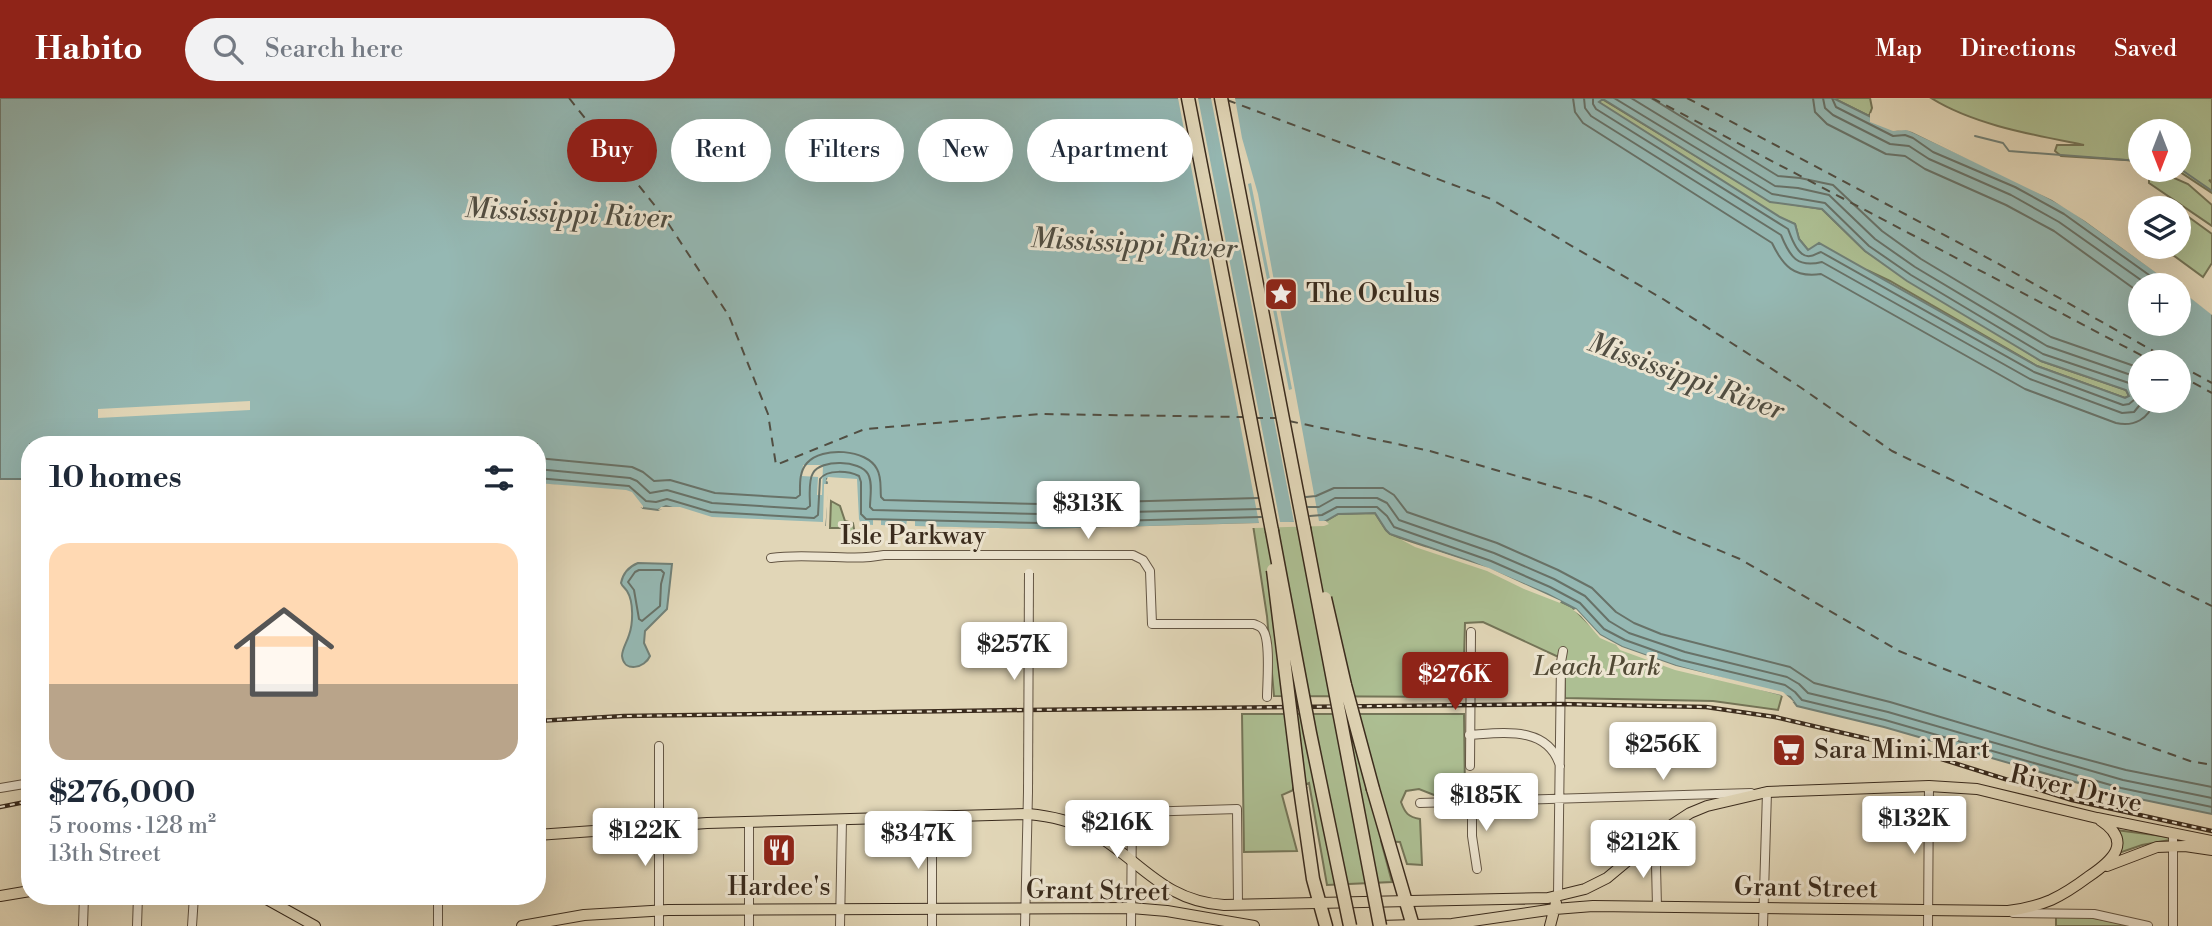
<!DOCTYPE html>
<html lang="en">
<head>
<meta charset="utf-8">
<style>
	:root { --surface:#fff; --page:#f2f2f3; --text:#1f2937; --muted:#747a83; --line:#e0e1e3; --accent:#8f2418 }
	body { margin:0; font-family:"Libre Bodoni",serif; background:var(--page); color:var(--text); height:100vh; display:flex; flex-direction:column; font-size:26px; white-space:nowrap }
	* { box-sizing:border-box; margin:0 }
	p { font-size:23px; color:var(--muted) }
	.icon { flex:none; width:38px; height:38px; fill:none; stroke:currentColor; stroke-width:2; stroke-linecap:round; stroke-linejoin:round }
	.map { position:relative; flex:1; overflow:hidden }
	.side { position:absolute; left:21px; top:338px; width:525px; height:469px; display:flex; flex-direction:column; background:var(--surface); border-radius:28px; box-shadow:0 7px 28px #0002 }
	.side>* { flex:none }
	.guide { position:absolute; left:567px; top:21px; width:665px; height:63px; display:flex; gap:14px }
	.needle { width:46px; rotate:180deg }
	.tools { position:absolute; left:2128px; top:21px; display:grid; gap:14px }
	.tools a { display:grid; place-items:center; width:63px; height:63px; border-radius:50%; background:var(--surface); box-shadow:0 7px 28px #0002; font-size:35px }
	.price { position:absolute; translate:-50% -60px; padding:0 16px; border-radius:7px; background:#fff; color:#222; font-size:23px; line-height:46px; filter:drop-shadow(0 2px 4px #0008) }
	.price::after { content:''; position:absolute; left:50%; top:42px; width:21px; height:16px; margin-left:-10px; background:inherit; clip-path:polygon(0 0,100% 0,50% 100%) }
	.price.on { background:var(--accent); color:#fff }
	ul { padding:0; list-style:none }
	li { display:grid; align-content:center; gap:14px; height:371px; padding:0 28px }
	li+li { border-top:2px solid var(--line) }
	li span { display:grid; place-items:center; height:217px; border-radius:21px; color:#555 }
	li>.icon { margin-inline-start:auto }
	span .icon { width:126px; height:126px; fill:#fffc; stroke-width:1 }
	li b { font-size:30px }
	h2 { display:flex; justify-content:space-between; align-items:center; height:84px; padding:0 28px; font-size:30px }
	.chip { padding:0 24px; border-radius:32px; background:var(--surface); box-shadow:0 7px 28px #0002; font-size:24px; line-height:63px }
	.chip.on { background:var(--accent); color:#fff }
	header { display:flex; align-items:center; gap:42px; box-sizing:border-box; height:98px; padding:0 35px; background:var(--accent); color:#fff }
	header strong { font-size:33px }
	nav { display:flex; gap:38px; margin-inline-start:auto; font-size:24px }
	.search { width:490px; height:63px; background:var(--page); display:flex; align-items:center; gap:18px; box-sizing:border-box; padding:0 24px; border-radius:38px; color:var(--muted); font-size:26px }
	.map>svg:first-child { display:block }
	.green { fill:#adbf93; stroke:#747558; stroke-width:2 }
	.water { fill:#95b8b3; stroke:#718077; stroke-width:2; fill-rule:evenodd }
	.pier { fill:#e1d6b7; fill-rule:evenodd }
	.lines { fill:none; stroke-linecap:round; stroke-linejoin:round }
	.shore { stroke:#687268; stroke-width:2 }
	.stream { stroke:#718077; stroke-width:2 }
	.ferry { stroke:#514e42; stroke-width:2; stroke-dasharray:9 7; stroke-linecap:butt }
	.minor-casing { stroke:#645644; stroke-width:10 }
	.major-casing { stroke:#3a2b1d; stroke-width:12 }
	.highway-casing { stroke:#3a2b1d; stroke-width:15 }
	.minor { stroke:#ece4d0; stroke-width:8 }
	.major { stroke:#e1d6b7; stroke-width:10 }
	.highway { stroke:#e1d6b7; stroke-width:12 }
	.rail-casing { stroke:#3a2b1d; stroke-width:4.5 }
	.rail { stroke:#ece4d0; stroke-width:2; stroke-dasharray:5; stroke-linecap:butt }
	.minor-bridge-casing { stroke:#645644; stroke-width:10; stroke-linecap:butt }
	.highway-bridge-casing { stroke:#3a2b1d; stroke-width:15; stroke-linecap:butt }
	.minor-bridge { stroke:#ece4d0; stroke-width:8 }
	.highway-bridge { stroke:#e1d6b7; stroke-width:12 }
	.labels { text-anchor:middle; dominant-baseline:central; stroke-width:6; stroke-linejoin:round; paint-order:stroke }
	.poi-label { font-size:26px; fill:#3a2b1d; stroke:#ece4d0; text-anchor:start }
	.street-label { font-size:26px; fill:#3a2b1d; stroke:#ece4d0 }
	.park-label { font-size:26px; font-style:italic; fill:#514935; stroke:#ece4d0 }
	.water-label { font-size:28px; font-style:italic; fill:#514e42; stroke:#ece4d0 }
</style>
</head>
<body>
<header>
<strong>Habito</strong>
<div class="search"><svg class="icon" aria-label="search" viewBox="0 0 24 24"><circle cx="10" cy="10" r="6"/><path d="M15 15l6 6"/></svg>Search here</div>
<nav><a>Map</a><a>Directions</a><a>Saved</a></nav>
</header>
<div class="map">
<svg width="2212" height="828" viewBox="0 0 2212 828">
	<rect width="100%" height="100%" fill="#e1d6b7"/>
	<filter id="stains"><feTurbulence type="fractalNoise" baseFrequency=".00286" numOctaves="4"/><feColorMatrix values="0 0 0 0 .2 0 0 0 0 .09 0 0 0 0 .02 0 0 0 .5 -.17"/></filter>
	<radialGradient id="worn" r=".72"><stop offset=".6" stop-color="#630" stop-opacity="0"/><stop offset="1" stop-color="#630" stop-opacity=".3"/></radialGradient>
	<!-- green -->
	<path class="green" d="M1833,0H1870L1872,10L1869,18Z
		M1931,0H2212V83L2209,82L2212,85V95L2177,72H2179V33H2140V63L2061,58L2055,53L2057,47H2084C2034,37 1974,27 1931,0Z
		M1602,1L1770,103L1822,111L1865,153L2041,263L2126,292L2129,298L2125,300L2037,268L1890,183L1869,173L1808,152L1799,141L1795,126L1780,120L1598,4Z
		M2156,72L2188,86L2212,107V128L2149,85V73Z
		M2179,112L2212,136V165L2203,179L2162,149H2179Z
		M831,403L840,408L845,423L853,425L855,437L844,436V430H830Z
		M1375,415L1386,432L1390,436L1426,450L1409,432L1572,509L1600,537L1622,549L1732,582L1783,594L1778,612L1713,603L1565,600V562L1483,524L1465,525L1463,599L1274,598L1267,518L1253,427L1324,424L1338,416Z
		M1242,616H1464L1465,696L1434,697L1419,691L1406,693L1401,704C1405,715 1408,719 1420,721L1422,767L1407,766L1400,744L1381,743L1392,784L1327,787L1309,685L1282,697L1297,753L1244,754Z
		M2116,732L2170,739V742L2142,747L2119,755Z
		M2056,818H2085L2133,828H2056Z"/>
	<!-- water -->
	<path class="water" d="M0,0H1833L1897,32L1905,30L2018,83L2068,110L2175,187H2140V226H2179V190L2212,215V716L2120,697L1884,629L1797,608L1790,599L1676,568L1622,549L1600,537L1576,511L1547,496L1469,463L1390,436L1386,432L1375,415L1338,416L1324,424L1040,432L861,428L855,419L854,383L827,381L825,427L710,421L666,408L658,412L643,410L628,395L537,386V346H30V381H0ZM1603,1L1770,104L1822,111L1865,153L1907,183L2041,263L2126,292L2129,298L2125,300L2037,268L1819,145L1808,152L1799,141L1795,126L1780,119L1599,4ZM2140,264H2179V303H2140Z
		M638,465L672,466L667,511L645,533L644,545L650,558C645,570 624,575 622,558C622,551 627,544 629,537C633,526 634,504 627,493C625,490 622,488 621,485C623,475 628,469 638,465Z"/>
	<!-- pier -->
	<path class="pier" d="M1178,0H1198L1280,424H1294L1211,0H1235L1242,40L1258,96L1274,183L1282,195L1280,211L1319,423H1326L1329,426L1324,428L1040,436L858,430L852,422L851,386L832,385L826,383L828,379L857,381L859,421L861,426L873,427V422H881V427L906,428L907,422H915V428L1040,431L1259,425ZM1251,85L1292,291L1289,292L1248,86Z
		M1870,15L1893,27L1905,26L1918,31L1938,44L2019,80L2069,107L2212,211V217L2179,191V187H2174L2166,182L2085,123L2052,102L1912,34L1906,32L1893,33L1870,24Z
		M250,303V312L98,320V311Z
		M803,367H823L822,397H817L818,379L802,378Z
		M537,385L626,392L632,394L643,408V410L636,408L626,398L537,390Z
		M824,386H829L825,431L709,424L666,411L658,412L661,409H680L712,419L823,424Z
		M1400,441L1489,470L1561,503L1560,505L1524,491L1487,473L1415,449Z
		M1576,511L1600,537L1622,549L1676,568L1783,594L1794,604L1789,603L1781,597L1675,572L1620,552L1616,547L1600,540L1581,518L1573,512Z"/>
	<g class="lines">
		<!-- shore -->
		<path class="shore" d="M1573,0L1575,14L1583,25L1772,145C1783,168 1794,180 1821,176L2025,291L2116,325C2134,329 2149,321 2154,303
			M1584,0L1585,10L1591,18L1781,137C1790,159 1797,170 1822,164L2030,281L2122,315L2134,314L2143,303
			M1593,0V6L1596,11L1788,131C1791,139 1798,160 1810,158C1814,158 1817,155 1821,154L2034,274L2123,307L2129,306L2134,302L2135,294L2129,285L2043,256L1911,177L1869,148L1825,105L1772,96L1614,0
			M1631,0L1775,88L1798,90L1829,97L1875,141L1915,169L2047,248L2131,277L2140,285
			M1651,0L1778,78L1800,80L1833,87L1882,133L1921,161L2051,239L2140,270
			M1813,0L1815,14L1827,26L1886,56L1905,58L1925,71L2006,107L2054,133L2140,195
			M1823,0L1825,10L1833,17L1890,46L1909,48L1929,61L2011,97L2059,124L2148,187
			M1832,0L1836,9L1893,38L1905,37L1913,40L1933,54L2015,89L2064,116L2163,187
			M537,360L632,369L643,374L654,383L670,382L715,395L796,400L800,397C800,386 799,374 807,365C822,348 867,351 877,371C882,380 880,390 881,399L884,402L1040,406L1258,400
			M537,371L630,380L637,383L650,395L667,392L712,405L806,411L810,408C810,398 808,383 813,375C821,361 860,362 868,376C873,385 870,399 870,409L873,412L1040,416L1260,411
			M537,380L629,388L646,403L656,404L667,401L711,414L814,420L818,417L820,381C827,371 849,373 859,378L861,384V416L866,421L1040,425L1261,419
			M1306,399L1316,398L1334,390H1383L1394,397L1407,414L1497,445L1558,472L1592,490L1616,514L1634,525L1661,536L1790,569L1814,585L1890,604L2055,653L2126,672L2212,689
			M1308,409H1319L1335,400H1377L1387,405L1399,422L1494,455L1554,481L1585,498L1609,523L1629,535L1685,554L1787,579L1799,586L1808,595L1888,614L2123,682L2212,700
			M1310,418L1322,417L1337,409H1377L1387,418L1394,429L1491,463L1550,489L1580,505L1604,531L1625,542L1681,562L1785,587L1795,594L1802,602L1885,622L2121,690L2212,709
			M639,472H661L664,475L661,486L660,508L642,523L639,521L634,492L628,484L635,474Z"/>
		<!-- stream -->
		<path class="stream" d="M1975,38L2003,45L2009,53L2140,63
			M2179,70L2212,93"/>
		<!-- ferry -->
		<path class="ferry" d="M569,0L664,119L729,218L768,316L776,367L865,331L1041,316L1245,319
			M1652,0L2154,264
			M1687,0L1997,165L2173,264
			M1227,2L1491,101L1663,201L1800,289L1892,353L2212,508
			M2179,267L2212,285
			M2179,277L2212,295
			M1254,320H1277
			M1289,323L1430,353L1593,400L1740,461L1899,553L2063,618L2190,663L2212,667"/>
		<!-- minor casing -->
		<g class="minor-casing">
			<path id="minor" d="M771,460C809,454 846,464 884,457H1133L1143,462L1150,473L1152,526H1254C1258,528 1261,528 1263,532C1271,543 1267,585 1267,599
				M1469,637C1502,635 1548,627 1560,668
				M659,648V828
				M1470,668L1471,534
				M0,690L30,685
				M1472,703V738L1477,771
				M1420,705L1751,695
				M1110,715L1237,711L1238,807
				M932,719V828
				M749,723V828
				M2173,735V828
				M1644,750L1656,767L1657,809
				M1558,797L1561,564L1563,553
				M2013,815L2094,816L2148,828
				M83,828L84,798
				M137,828L138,798
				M192,828L194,798
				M438,828V798
				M840,828L842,721
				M1025,828L1028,694
				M1131,828L1132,714
				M1763,828L1767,694H1764
				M1928,828L1929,688"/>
		</g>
		<!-- major casing -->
		<g class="major-casing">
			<path id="major" d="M537,737L707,725L1028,716C1050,718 1070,722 1090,733C1139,760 1161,803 1224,807L1548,800L1585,791L1607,780L1667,730L1690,715L1707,708L1767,694L1929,688L1977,691L2097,720L2212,743
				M2107,768L2157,749L2185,748L2212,752
				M0,798L30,793
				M261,798L315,828
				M522,828L584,817L668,812L1131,810L1167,813L1254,828
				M1379,828L1452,826L1555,811L1593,808L2008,813C2023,811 2037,808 2051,802C2064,796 2076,788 2088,779C2112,763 2134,744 2100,722
				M1550,828L1556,805"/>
		</g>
		<!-- highway casing -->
		<g class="highway-casing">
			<path id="highway" d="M1188,0L1272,433
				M1221,0L1304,430
				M1300,691L1313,781L1326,828
				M1373,691L1413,828"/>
		</g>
		<!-- minor -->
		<use href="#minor" class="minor"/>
		<!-- major -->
		<use href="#major" class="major"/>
		<!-- highway -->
		<use href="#highway" class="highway"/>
		<!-- rail casing -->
		<g class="rail-casing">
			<path id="rail" d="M537,623L624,618L1025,612L1561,606L1706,609L1775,619L1903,649L2072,702L2212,733
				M0,709L30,703"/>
		</g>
		<!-- rail -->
		<use href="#rail" class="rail"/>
		<!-- minor-bridge casing -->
		<g class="minor-bridge-casing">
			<path id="minor-bridge" d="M1028,694L1029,475"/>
		</g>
		<!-- highway-bridge casing -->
		<g class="highway-bridge-casing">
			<path id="highway-bridge" d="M1304,430L1380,828
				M1272,433L1310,635L1350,828
				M1273,472L1300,691
				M1325,500L1345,587L1373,691"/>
		</g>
		<!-- minor-bridge -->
		<use href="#minor-bridge" class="minor-bridge"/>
		<!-- highway-bridge -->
		<use href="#highway-bridge" class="highway-bridge"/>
	</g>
	<!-- icons -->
	<defs>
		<g id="sight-square" transform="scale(1.75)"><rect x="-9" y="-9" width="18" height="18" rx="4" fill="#8f2418" stroke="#ece4d0"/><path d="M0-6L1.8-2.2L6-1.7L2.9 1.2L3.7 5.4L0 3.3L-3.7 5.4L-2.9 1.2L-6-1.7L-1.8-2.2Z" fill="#fff"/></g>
		<g id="supermarket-square" transform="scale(1.75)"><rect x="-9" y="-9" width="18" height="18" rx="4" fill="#8f2418" stroke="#ece4d0"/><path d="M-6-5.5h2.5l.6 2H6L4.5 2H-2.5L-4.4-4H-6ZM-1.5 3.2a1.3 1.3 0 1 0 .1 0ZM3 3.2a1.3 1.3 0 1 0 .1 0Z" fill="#fff"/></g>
		<g id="restaurant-square" transform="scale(1.75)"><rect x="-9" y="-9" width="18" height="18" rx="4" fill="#8f2418" stroke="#ece4d0"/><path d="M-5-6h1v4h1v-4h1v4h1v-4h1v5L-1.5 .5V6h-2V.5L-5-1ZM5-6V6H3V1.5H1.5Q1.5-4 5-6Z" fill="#fff"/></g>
	</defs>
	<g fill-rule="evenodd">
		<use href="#sight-square" x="1281" y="196"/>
		<use href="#supermarket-square" x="1789" y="652"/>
		<use href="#restaurant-square" x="779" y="752"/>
	</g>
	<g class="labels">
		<!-- poi labels -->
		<g class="poi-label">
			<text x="1306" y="196">The Oculus</text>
			<text x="1814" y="652">Sara Mini Mart</text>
			<text x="779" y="789" text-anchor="middle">Hardee's</text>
		</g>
		<!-- street labels -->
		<g class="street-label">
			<text x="913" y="438">Isle Parkway</text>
			<text transform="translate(2076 691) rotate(13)">River Drive</text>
			<text transform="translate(1806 790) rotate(1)">Grant Street</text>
			<text transform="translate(1098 793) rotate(1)">Grant Street</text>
		</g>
		<!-- park labels -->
		<g class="park-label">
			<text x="1597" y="569">Leach Park</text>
		</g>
		<!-- water labels -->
		<g class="water-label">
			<text transform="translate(568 116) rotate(3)">Mississippi River</text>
			<text transform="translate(1134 146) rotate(3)">Mississippi River</text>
			<text transform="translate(1686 279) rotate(20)">Mississippi River</text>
		</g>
	</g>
	<rect width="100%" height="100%" filter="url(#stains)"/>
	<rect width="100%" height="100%" fill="url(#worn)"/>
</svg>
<div class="tools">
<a><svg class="needle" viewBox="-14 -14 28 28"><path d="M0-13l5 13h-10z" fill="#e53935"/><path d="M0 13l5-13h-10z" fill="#747a83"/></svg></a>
<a><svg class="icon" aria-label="layers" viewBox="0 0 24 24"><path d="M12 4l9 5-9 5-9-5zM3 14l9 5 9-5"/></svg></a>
<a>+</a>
<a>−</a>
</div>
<b class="price" style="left:1088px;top:443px">$313K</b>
<b class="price" style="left:1014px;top:584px">$257K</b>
<b class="price on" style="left:1455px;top:614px">$276K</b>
<b class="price" style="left:1663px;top:684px">$256K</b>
<b class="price" style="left:1486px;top:735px">$185K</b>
<b class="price" style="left:1914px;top:758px">$132K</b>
<b class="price" style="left:1117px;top:762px">$216K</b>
<b class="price" style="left:645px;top:770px">$122K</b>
<b class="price" style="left:918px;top:773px">$347K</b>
<b class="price" style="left:1643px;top:782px">$212K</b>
<div class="guide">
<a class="chip on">Buy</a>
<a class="chip">Rent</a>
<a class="chip">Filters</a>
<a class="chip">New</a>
<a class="chip">Apartment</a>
</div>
<section class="side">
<h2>10 homes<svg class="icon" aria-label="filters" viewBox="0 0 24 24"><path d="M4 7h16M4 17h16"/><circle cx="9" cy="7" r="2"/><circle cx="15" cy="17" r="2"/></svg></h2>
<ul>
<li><span style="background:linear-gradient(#ffd9b3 65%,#b9a48a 0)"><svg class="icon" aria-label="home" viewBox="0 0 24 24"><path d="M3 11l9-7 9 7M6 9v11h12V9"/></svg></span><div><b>$276,000</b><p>5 rooms · 128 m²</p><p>13th Street</p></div></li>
</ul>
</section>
</div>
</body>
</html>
